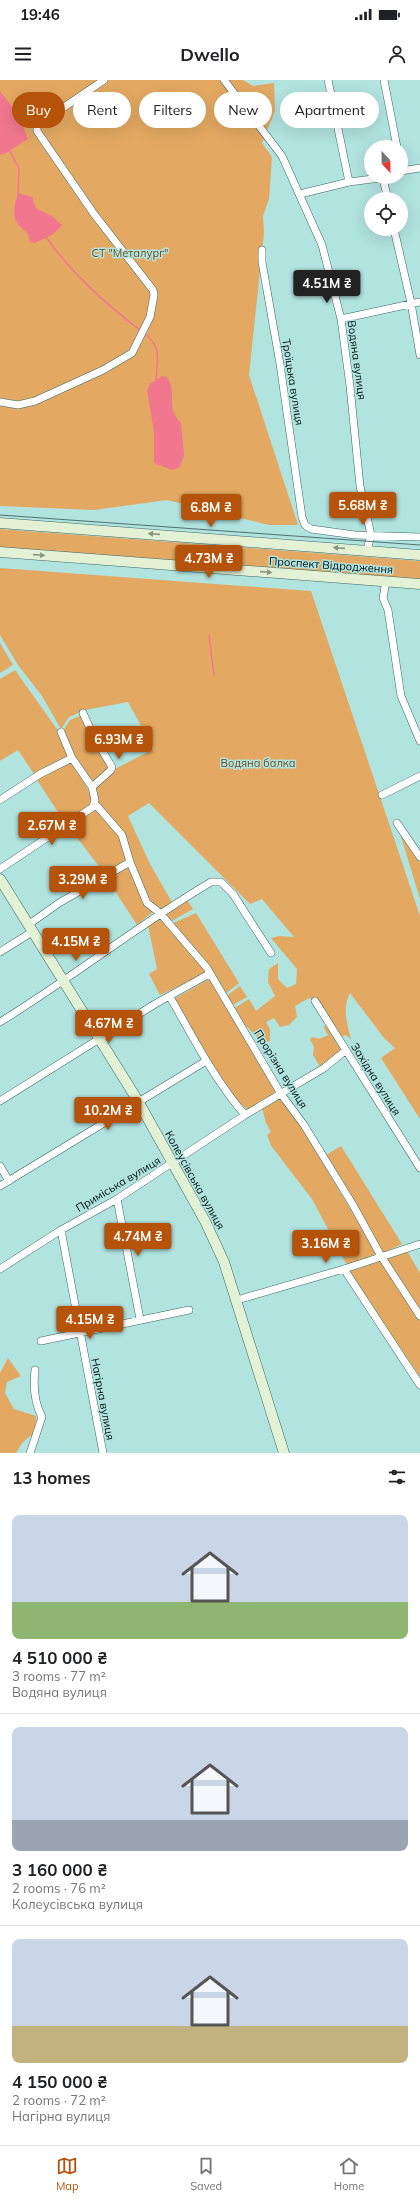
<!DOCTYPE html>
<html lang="en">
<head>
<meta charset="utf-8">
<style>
	:root { --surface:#fff; --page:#f6f6f6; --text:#202124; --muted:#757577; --line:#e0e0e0; --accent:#b45309 }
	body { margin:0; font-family:Mulish,sans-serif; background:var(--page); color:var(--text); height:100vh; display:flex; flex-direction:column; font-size:15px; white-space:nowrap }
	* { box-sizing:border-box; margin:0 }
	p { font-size:13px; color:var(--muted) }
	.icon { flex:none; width:22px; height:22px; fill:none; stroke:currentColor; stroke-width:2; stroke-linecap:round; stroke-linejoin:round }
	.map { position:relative; height:1373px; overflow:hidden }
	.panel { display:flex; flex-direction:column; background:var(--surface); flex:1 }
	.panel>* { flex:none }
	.top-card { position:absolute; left:12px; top:12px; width:396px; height:36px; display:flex; gap:8px }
	.needle { width:26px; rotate:158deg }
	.fabs { position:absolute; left:364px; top:60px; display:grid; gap:8px }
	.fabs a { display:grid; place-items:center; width:44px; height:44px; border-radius:50%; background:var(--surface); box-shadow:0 4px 16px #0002; font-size:20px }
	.price { position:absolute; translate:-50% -34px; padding:0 9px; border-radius:4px; background:var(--accent); color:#fff; font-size:13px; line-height:26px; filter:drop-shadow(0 1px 2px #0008) }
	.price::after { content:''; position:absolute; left:50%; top:24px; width:12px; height:9px; margin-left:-6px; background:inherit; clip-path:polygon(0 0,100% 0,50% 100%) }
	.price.active { background:#222; color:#fff }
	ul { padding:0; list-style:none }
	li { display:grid; align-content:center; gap:8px; height:212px; padding:0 12px }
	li+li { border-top:1px solid var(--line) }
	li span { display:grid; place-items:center; height:124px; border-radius:8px; color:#555 }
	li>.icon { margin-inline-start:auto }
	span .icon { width:72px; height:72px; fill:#fffc; stroke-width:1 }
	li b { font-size:17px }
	h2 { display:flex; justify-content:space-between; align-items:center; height:48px; padding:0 12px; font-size:17px }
	.chip { padding:0 14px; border-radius:18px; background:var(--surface); box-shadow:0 4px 16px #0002; font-size:14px; line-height:36px }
	.chip.active { background:var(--accent); color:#fff }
	.status { display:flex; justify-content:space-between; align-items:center; height:28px; padding:0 20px; background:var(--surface); direction:ltr }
	.status svg { height:11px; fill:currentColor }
	header { display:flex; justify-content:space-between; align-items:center; height:52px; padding:0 12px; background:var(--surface); font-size:18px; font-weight:700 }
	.tab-bar { display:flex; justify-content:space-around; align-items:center; height:56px; border-top:1px solid var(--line); background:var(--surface); font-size:11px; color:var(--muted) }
	.tab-bar a { display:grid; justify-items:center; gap:2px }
	.tab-bar .active { color:var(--accent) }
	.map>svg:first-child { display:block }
	.green { fill:#e3a962 }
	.water { fill:#f1778e }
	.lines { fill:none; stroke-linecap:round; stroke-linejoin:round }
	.stream { stroke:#f1778e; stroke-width:1.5 }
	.street-casing { stroke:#396865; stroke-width:8 }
	.secondary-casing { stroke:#396865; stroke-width:11 }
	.street { stroke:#fff; stroke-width:7 }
	.secondary { stroke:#e3f1d4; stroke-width:10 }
	.tram { stroke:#52716f; stroke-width:1 }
	.oneway { fill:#889785 }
	.labels { text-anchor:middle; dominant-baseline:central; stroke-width:3; stroke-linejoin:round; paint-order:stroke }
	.park-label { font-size:11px; fill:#6e4d24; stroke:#b1e3df }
	.street-label { font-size:11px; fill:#000f0e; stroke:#b1e3df }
</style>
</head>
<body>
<div class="status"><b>19:46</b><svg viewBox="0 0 49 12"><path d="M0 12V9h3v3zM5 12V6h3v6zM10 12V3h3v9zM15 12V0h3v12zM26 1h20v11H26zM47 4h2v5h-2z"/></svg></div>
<header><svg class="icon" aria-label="menu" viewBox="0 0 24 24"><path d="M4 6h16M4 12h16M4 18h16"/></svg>Dwello<svg class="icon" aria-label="person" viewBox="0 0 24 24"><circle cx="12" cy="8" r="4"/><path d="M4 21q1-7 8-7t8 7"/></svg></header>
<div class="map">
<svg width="420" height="1373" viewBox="0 0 420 1373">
	<rect width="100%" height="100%" fill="#b1e3df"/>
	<!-- green -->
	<path class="green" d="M0,0H243L253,6L274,3L275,31L262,63L272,77L269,119L263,136L264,153L249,295L298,445H269L167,420L94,430L0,426Z
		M0,449L420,481V502L0,470Z
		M0,488L311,511L420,836V1039L381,978L395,968L384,958L350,913C342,928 347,944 351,959L346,955L338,958L315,921L309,918L295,926L297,937L289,945L280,947L274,938L266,942L270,949V961L263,963L239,939L233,929L249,919L256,931L275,916L268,902L269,889L278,883V899L287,908L296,904L297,889L271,858L279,856L294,857L262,819L250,824L149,723L128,736L150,784L173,824L160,831L148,822L133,785L125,753L97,724L94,708L115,689L154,669L128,622L85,630L69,637L61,649L42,616L18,585L0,555Z
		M0,563L13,585L0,593Z
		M15,590L59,652L69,677L34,694L18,670L0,681V599Z
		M82,635L109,689L92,705L76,679L63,651L70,640Z
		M72,681L93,719L91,727L65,743L37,700Z
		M97,728L121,756L127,780L104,793L69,747Z
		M399,750L420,783V819Z
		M130,784L154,831L137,845L115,811L100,803Z
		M187,820L193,829L170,842L164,833Z
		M196,833L239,903L224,915L171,844Z
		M160,836L207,893L160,915L149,894L157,889L148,845Z
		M209,899L278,1013L248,1030L231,1016L174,919Z
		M240,906L247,917L231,926L225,917Z
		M325,944L342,972L321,988L313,975L314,967L310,959L313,957L319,959L328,955L324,948Z
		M279,1016L302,1048L377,1174L347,1185L312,1119L272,1067L267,1055L271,1052L266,1043L262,1028Z
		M341,1066L402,1164L381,1174L324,1076Z
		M407,1171L420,1193V1297L347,1191L358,1189Z
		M8,1278L21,1296L7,1302L5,1313L14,1329L36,1336L35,1352L22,1363L16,1373H0V1293Z"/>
	<!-- water -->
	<path class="water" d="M0,11L19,36L28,59L6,73L0,75Z
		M18,113L32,117L36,128L53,137L62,145C56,154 44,159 34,163L30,161C28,149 24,152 18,144C11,134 15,123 18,113Z
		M162,296L167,297C178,313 165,328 181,343L184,375L180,387L172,390L154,383V352L147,311L150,304Z"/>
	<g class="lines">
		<!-- stream -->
		<path class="stream" d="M9,70L19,88L18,114
			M46,157C72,194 105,223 141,251
			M144,253C163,268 157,279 156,300
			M209,555L214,595"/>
		<!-- street casing -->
		<g class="street-casing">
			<path id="street" d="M224,0L282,76L322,165L341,239L350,306L360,406L371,455L367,470
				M328,0L349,102
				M384,0L397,67
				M401,91L420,88
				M383,99L388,119
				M300,114L349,102L388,97
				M394,149L411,223L420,275
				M262,170V182L280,284L302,437L305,445L311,449L355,455L420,457
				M341,239L420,222
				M0,322L18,325L35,321L103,290L132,273L150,237L154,215L153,210L94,134L37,51V47L42,42L104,0
				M386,501L383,518L388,530L401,616L420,661
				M83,633L94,657L112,687L111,690L92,707
				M61,652L72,678L92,707L95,720L93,727L97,726L122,755L130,782L147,823L160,833L207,888L281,1014L304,1045L353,1125L381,1176L420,1236
				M382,715L420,696
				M0,720L40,694L72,678
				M397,743L420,777
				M0,789L93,727
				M28,845L59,823L130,782
				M0,872L32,852
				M170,917C193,957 214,999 245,1035
				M315,921L420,1088
				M0,942C72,898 138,845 211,802H221L233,814L271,873
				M0,1021L155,924L209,894
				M0,1086L9,1101
				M0,1106L206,981
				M117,1119L140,1239
				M61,1150L103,1373
				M0,1189L61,1150L117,1119L245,1035L324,988L345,971
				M344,1189L420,1305
				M237,1220L344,1189L420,1164
				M41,1261L189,1230
				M30,1373L42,1337C34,1322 33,1307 35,1290"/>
		</g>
		<!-- secondary casing -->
		<g class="secondary-casing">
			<path id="secondary" d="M0,443L420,475
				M0,472L420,504
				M0,799L138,1021L205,1141L224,1182L284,1373"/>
		</g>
		<!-- street -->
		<use href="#street" class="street"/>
		<!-- secondary -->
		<use href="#secondary" class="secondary"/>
		<!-- tram -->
		<path class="tram" d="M0,435L420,465"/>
	</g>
	<!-- one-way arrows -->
	<defs><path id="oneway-solid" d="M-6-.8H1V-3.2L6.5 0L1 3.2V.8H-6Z"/></defs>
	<g class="oneway">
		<use href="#oneway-solid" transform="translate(154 454) rotate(-176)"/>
		<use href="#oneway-solid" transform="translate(339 468) rotate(-176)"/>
		<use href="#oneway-solid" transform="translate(39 475) rotate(4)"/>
		<use href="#oneway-solid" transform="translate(266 492) rotate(4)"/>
	</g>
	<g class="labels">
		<!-- park labels -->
		<g class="park-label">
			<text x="130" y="173">СТ "Металург"</text>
			<text x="258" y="683">Водяна балка</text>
		</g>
		<!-- street labels -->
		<g class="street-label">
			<text transform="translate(357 280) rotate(82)">Водяна вулиця</text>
			<text transform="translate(293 302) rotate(81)">Троїцька вулиця</text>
			<text transform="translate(331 485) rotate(4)">Проспект Відродження</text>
			<text transform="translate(281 989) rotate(58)">Прорізна вулиця</text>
			<text transform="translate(376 999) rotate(58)">Західна вулиця</text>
			<text transform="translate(195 1100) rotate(61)">Колеусівська вулиця</text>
			<text transform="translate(118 1104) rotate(-31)">Приміська вулиця</text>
			<text transform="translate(103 1319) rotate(79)">Нагірна вулиця</text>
		</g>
	</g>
</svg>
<div class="fabs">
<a><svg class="needle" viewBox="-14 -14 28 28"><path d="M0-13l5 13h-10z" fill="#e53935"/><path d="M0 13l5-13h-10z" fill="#757577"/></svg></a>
<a><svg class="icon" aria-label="locate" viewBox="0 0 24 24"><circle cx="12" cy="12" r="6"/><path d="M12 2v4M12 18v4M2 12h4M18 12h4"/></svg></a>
</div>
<b class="price active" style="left:327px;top:224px">4.51M ₴</b>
<b class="price" style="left:363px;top:446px">5.68M ₴</b>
<b class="price" style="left:211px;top:448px">6.8M ₴</b>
<b class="price" style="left:209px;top:499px">4.73M ₴</b>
<b class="price" style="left:119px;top:680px">6.93M ₴</b>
<b class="price" style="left:52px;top:766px">2.67M ₴</b>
<b class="price" style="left:83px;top:820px">3.29M ₴</b>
<b class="price" style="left:76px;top:882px">4.15M ₴</b>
<b class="price" style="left:109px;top:964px">4.67M ₴</b>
<b class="price" style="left:108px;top:1051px">10.2M ₴</b>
<b class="price" style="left:138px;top:1177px">4.74M ₴</b>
<b class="price" style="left:326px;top:1184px">3.16M ₴</b>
<b class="price" style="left:90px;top:1260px">4.15M ₴</b>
<div class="top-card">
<a class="chip active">Buy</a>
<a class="chip">Rent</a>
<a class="chip">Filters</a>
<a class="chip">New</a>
<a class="chip">Apartment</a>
</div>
</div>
<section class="panel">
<h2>13 homes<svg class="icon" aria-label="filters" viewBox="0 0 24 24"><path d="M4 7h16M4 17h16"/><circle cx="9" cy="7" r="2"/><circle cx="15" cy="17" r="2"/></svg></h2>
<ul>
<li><span style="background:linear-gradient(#c9d6e8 70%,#8fb573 0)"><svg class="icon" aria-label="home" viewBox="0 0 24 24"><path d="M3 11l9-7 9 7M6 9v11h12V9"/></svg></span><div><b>4 510 000 ₴</b><p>3 rooms · 77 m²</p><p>Водяна вулиця</p></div></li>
<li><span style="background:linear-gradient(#c9d6e8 75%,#9aa5b1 0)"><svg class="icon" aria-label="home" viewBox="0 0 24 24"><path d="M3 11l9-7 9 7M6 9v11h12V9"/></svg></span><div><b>3 160 000 ₴</b><p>2 rooms · 76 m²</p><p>Колеусівська вулиця</p></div></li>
<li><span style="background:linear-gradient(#c9d6e8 70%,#c2b280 0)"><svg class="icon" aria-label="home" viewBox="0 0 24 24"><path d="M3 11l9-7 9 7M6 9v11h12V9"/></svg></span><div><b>4 150 000 ₴</b><p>2 rooms · 72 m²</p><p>Нагірна вулиця</p></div></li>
</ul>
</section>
<nav class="tab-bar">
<a class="active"><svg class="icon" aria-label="map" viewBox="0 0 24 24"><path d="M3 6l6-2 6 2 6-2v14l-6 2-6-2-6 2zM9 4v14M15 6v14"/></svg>Map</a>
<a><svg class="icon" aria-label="saved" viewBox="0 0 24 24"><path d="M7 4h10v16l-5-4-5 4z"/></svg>Saved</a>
<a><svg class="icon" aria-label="home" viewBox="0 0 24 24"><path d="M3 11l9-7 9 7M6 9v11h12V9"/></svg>Home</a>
</nav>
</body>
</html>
